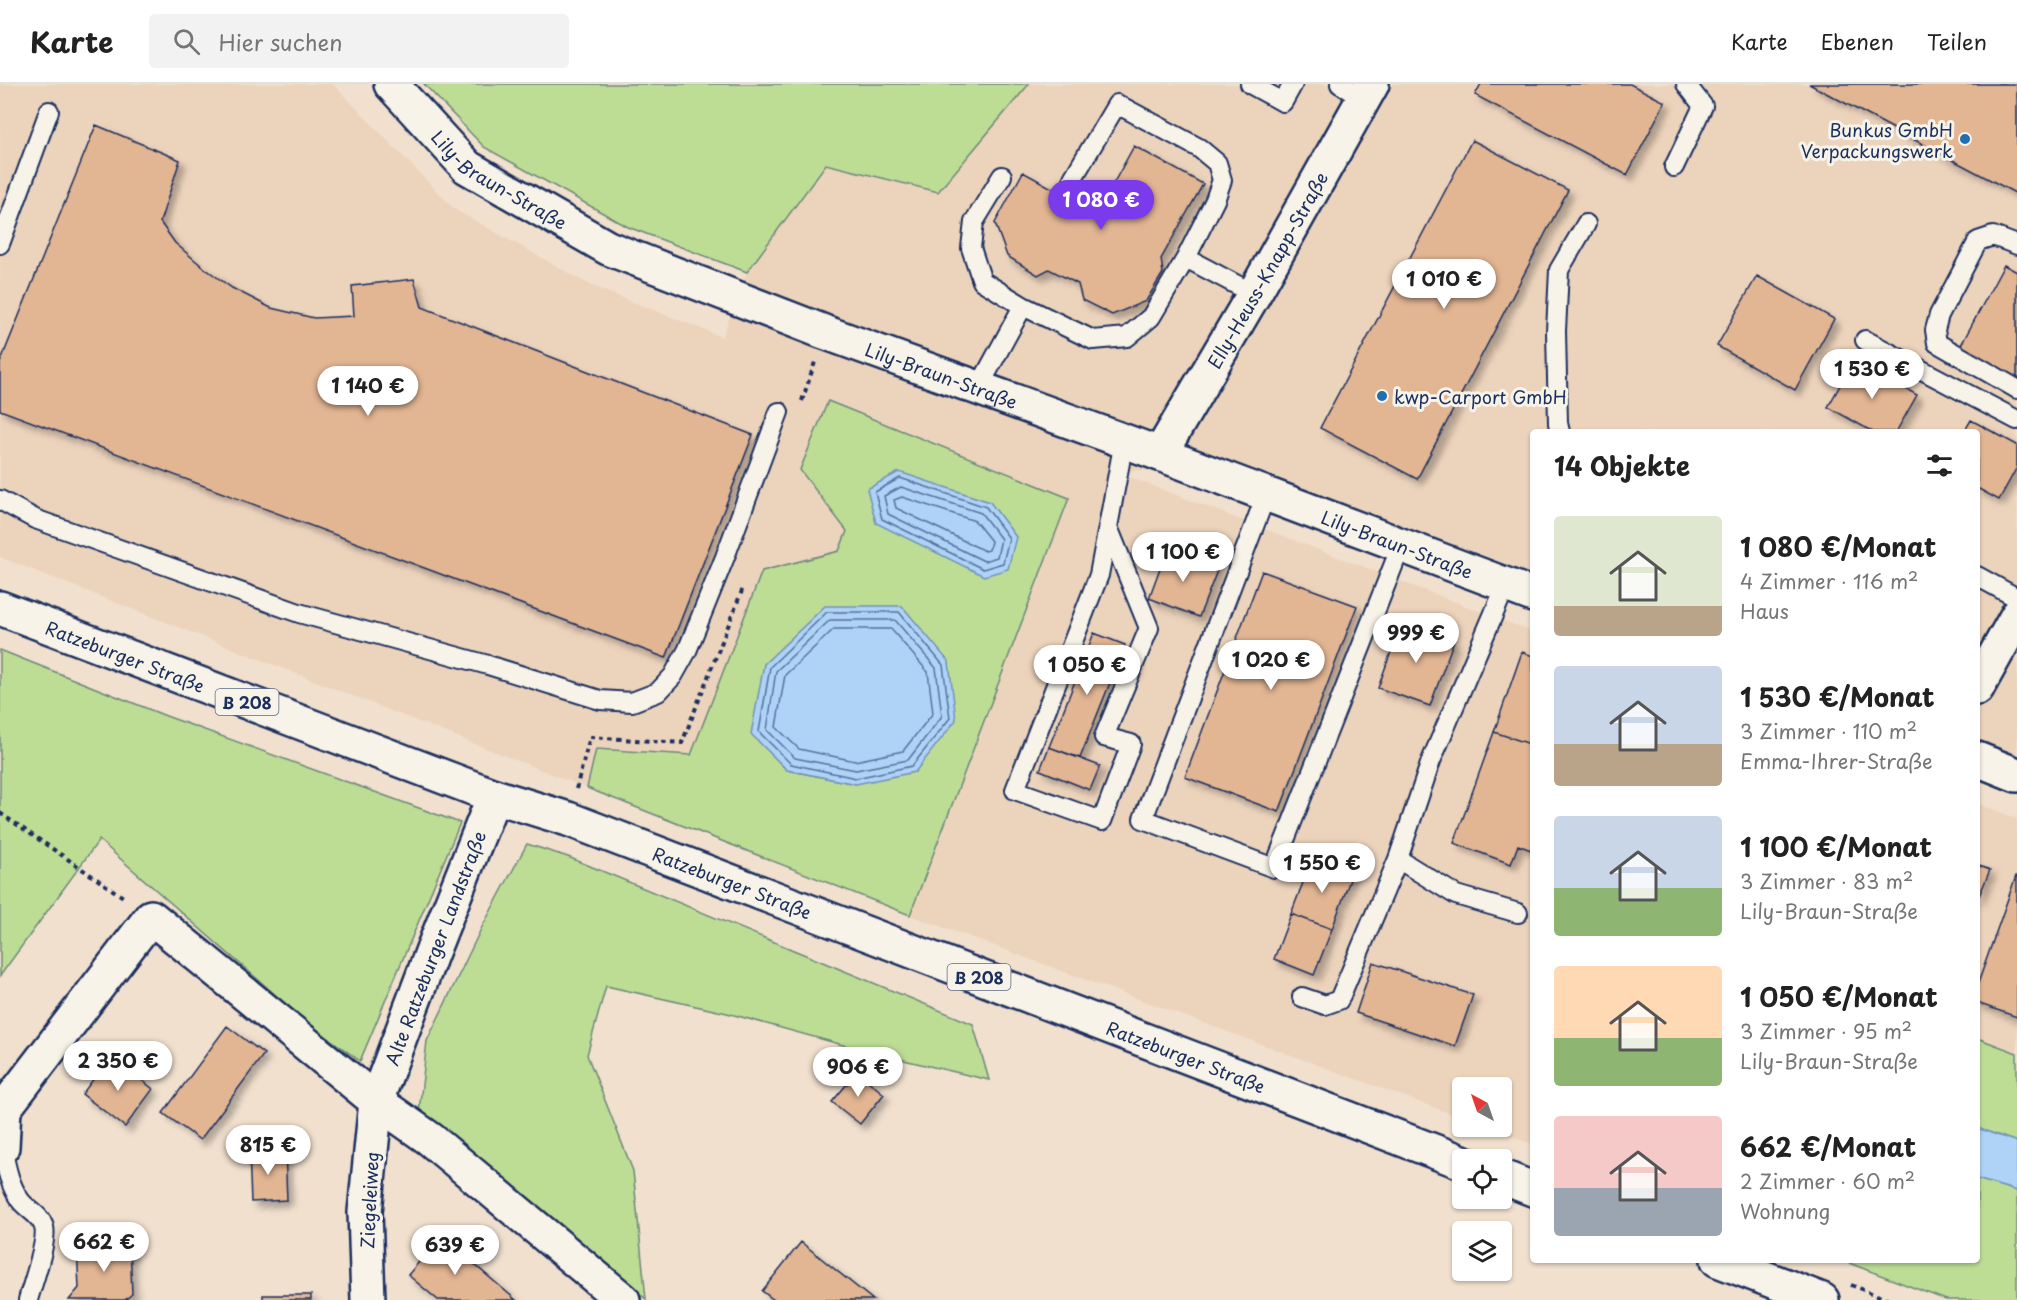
<!DOCTYPE html>
<html lang="de">
<head>
<meta charset="utf-8">
<style>
	:root { --surface:#fff; --page:#f2f2f2; --text:#222; --muted:#767676; --line:#e0e0e0; --accent:#7c3aed }
	body { margin:0; font-family:"Playpen Sans",sans-serif; background:var(--page); color:var(--text); height:100vh; display:flex; flex-direction:column; font-size:22px; white-space:nowrap }
	* { box-sizing:border-box; margin:0 }
	p { font-size:20px; color:var(--muted) }
	.icon { flex:none; width:33px; height:33px; fill:none; stroke:currentColor; stroke-width:2; stroke-linecap:round; stroke-linejoin:round }
	.map { position:relative; flex:1; overflow:hidden }
	.panel { position:absolute; left:1530px; top:345px; width:450px; height:834px; display:flex; flex-direction:column; background:var(--surface); border-radius:6px; box-shadow:0 2px 4px #0004 }
	.panel>* { flex:none }
	.needle { width:39px; rotate:320deg }
	.fabs { position:absolute; left:1452px; top:993px; display:grid; gap:12px }
	.fabs a { display:grid; place-items:center; width:60px; height:60px; border-radius:6px; background:var(--surface); box-shadow:0 2px 4px #0004; font-size:30px }
	.price { position:absolute; translate:-50% -51px; padding:0 14px; border-radius:21px; background:#fff; color:#222; font-size:20px; line-height:39px; filter:drop-shadow(0 2px 3px #0008) }
	.price::after { content:''; position:absolute; left:50%; top:36px; width:18px; height:14px; margin-left:-9px; background:inherit; clip-path:polygon(0 0,100% 0,50% 100%) }
	.price.selected { background:var(--accent); color:#fff }
	ul { padding:0; list-style:none }
	li { display:flex; align-items:center; gap:18px; height:150px; padding:0 24px }
	li span { display:grid; place-items:center; flex:none; width:168px; height:120px; border-radius:6px; color:#555 }
	li>.icon { margin-inline-start:auto }
	span .icon { width:72px; height:72px; fill:#fffc; stroke-width:1 }
	li b { font-size:26px }
	h2 { display:flex; justify-content:space-between; align-items:center; height:72px; padding:0 24px; font-size:26px }
	header { display:flex; align-items:center; gap:36px; box-sizing:border-box; height:84px; padding:0 30px; background:var(--surface); border-bottom:2px solid var(--line) }
	header strong { font-size:28px }
	nav { display:flex; gap:33px; margin-inline-start:auto; font-size:21px }
	.search { width:420px; height:54px; background:var(--page); display:flex; align-items:center; gap:15px; box-sizing:border-box; padding:0 21px; border-radius:6px; color:var(--muted); font-size:22px }
	.map>svg:first-child { display:block }
	.built { fill:#ecd3bc }
	.green { fill:#bddd95; stroke:#6c867a; stroke-width:1.5; fill-rule:evenodd }
	.water { fill:#aed3f7; stroke:#7391ba; stroke-width:1.5 }
	.lines { fill:none; stroke-linecap:round; stroke-linejoin:round }
	.shore { stroke:#56719b; stroke-width:1.5 }
	.building { fill:#e2b593; stroke:#1b2f5e; stroke-width:1.5; filter:url(#shadow) }
	.service-casing { stroke:#1b2f5e; stroke-width:22 }
	.minor-casing { stroke:#1b2f5e; stroke-width:38 }
	.primary-casing { stroke:#1b2f5e; stroke-width:38 }
	.path { stroke:#1b2f5e; stroke-width:4; stroke-dasharray:4.5 4.5; stroke-linecap:butt }
	.service { stroke:#f7f3e8; stroke-width:18 }
	.minor { stroke:#f7f3e8; stroke-width:33 }
	.primary { stroke:#f7f3e8; stroke-width:33 }
	.poi-dot { fill:#1f6fb2; stroke:#f7f3e8; stroke-width:2 }
	.labels { text-anchor:middle; dominant-baseline:central; stroke-width:6; stroke-linejoin:round; paint-order:stroke }
	.shield { fill:#f7f3e8; stroke:#5d6a87; stroke-width:1.5 }
	.shield-label { font-size:16px; font-weight:bold; fill:#1b2f5e }
	.poi-label { font-size:18px; fill:#1b2f5e; stroke:#f7f3e8; text-anchor:end }
	.street-label { font-size:18px; fill:#1b2f5e; stroke:#f7f3e8 }
</style>
</head>
<body>
<header>
<strong>Karte</strong>
<div class="search"><svg class="icon" aria-label="search" viewBox="0 0 24 24"><circle cx="10" cy="10" r="6"/><path d="M15 15l6 6"/></svg>Hier suchen</div>
<nav><a>Karte</a><a>Ebenen</a><a>Teilen</a></nav>
</header>
<div class="map">
<svg width="2017" height="1216" viewBox="0 0 2017 1216">
	<defs>
		<filter id="shadow"><feDropShadow dx="5.5" dy="5.5" stdDeviation="3" flood-color="#0004"/></filter>
	</defs>
	<rect width="100%" height="100%" fill="#f1e0ce"/>
	<filter id="ink" filterUnits="userSpaceOnUse"><feTurbulence type="fractalNoise" baseFrequency=".0167" numOctaves="2"/><feDisplacementMap in="SourceGraphic" scale="12" xChannelSelector="R" yChannelSelector="G"/><feConvolveMatrix kernelMatrix="1 2 1 2 8 2 1 2 1" color-interpolation-filters="sRGB"/></filter>
	<g filter="url(#ink)">
		<!-- built -->
		<path class="built" d="M0,0H333L454,125L592,202L722,253L747,188L826,80L938,108L1029,0H2017V671L1977,656V348H1533V490L1261,388L1111,386L1533,548V1060L1487,1043L1502,1042V1004H1462V1034L910,831L1069,415L828,317L800,386L847,447L839,467L762,487L691,671L597,665L587,704L0,473Z
			M1977,719L2017,735V969L1977,954Z"/>
		<!-- green -->
		<path class="green" d="M424,0H1029L938,108L826,80L747,188L628,143L484,63Z
			M828,317L1069,414L910,831L587,704L596,665L691,671L762,487L839,467L847,447L800,386ZM752,650L856,700L787,686Z
			M0,566L166,632L460,739L360,977L303,935L99,756L0,892Z
			M527,760L568,773L973,940L989,996L861,966L727,929L606,902L587,971L633,1087L646,1215L419,1028L427,957L481,845Z
			M1977,954L2017,969V1058L1977,1044Z
			M1977,1095L2017,1107V1216H1946L1841,1176H1977Z"/>
		<!-- water -->
		<path class="water" d="M899,388L990,418L1016,453L1008,485L984,492L876,439L867,405Z
			M825,522H902L949,578L956,636L915,688L856,700L787,686L751,650L764,580Z
			M1977,1044L2017,1058V1107L1977,1095Z"/>
		<g class="lines">
			<!-- shore -->
			<path class="shore" d="M900,394L986,423L1009,454L1003,479L983,485L882,435L875,408Z
				M901,403L981,429L1001,455L997,473L984,477L888,430L884,412Z
				M902,413L975,437L991,457L989,466L985,467L896,424L894,416Z
				M827,528H899L943,581L950,634L912,682L856,694L791,680L759,648L770,583Z
				M830,536H895L936,584L942,632L908,676L856,686L795,674L767,646L776,587Z
				M834,545H891L928,588L933,629L903,667L855,677L799,665L776,643L785,591Z"/>
		</g>
		<!-- building -->
		<path class="building" d="M1481,0H1630L1665,18L1627,91L1475,11Z
			M1809,0H2017V110Z
			M96,41L180,76L160,138L175,159L203,183L232,204L271,224L314,234L354,232L352,202L414,195L422,223L753,351L666,574L0,326V279Z
			M1472,56L1568,106L1417,395L1320,344Z
			M1134,62L1203,100L1161,175L1163,189L1146,217L1112,231L1082,216L1078,200L1049,185L1038,191L1007,172L995,139L1023,88L1097,129Z
			M2004,181L2017,188V294L1960,263Z
			M1757,192L1834,235L1795,306L1717,262Z
			M1854,276L1917,311L1896,348H1873L1828,323Z
			M1971,336L2017,361V383L1999,416L1977,404V348H1964Z
			M1167,465L1218,484L1199,533L1149,514Z
			M1262,487L1357,522L1279,728L1185,693Z
			M1402,537L1454,556L1430,622L1378,604Z
			M1094,549L1125,561L1080,674L1049,663Z
			M1522,568L1533,572V661L1494,648Z
			M1494,648L1533,661V759L1531,766L1518,761L1511,780L1454,759Z
			M1049,663L1100,682L1090,706L1040,686Z
			M1312,775L1352,790L1332,845L1291,830Z
			M1977,781L1990,786L1977,817Z
			M2016,792H2017V933L1977,919V902Z
			M1291,830L1332,845L1314,891L1274,875Z
			M1373,878L1473,911L1455,962L1356,929Z
			M227,942L264,970L200,1056L163,1029Z
			M111,972L153,1005L125,1043L82,1010Z
			M857,988L884,1010L860,1040L832,1018Z
			M285,1066L287,1116L251,1118L249,1067Z
			M441,1152L516,1216H438L408,1191Z
			M801,1158L873,1216H774L762,1207Z
			M130,1160L132,1210L125,1216H69L79,1204L77,1163Z
			M263,1211H311V1216H263Z"/>
		<g class="lines">
			<!-- service casing -->
			<g class="service-casing">
				<path id="service" d="M1250,0L1283,18L1293,0
					M1340,0L1364,14
					M1674,83L1703,22L1686,0
					M1002,92L974,138L971,164L982,197L1023,222
					M1073,94L1117,20L1199,64L1217,79L1222,96L1215,116L1186,174
					M0,160L49,27
					M2017,161L1993,152L1978,157L1939,231L1935,246L1937,259L2017,305
					M1865,256L2017,336
					M979,303L1023,222L1093,256L1127,253L1151,233L1186,174L1254,210
					M1560,348L1558,339L1556,247L1559,186L1586,140
					M1266,411L1143,735L1274,784L1401,462
					M0,416L35,435L299,529L488,581L600,616L632,618L658,608L673,592L687,567L725,473L779,328
					M1108,443L1149,544L1104,653L1131,660L1102,737L1015,706L1099,491L1124,357
					M1977,492L2017,514
					M1506,501L1431,677L1398,775L1456,811L1518,829
					M1302,913L1325,921L1339,916L1398,775
					M2,1063C6,1082 9,1100 20,1116C27,1126 40,1130 44,1143C48,1157 32,1201 28,1216"/>
			</g>
			<!-- minor casing -->
			<g class="minor-casing">
				<g id="minor">
					<path id="s1" d="M391,0L467,83L608,164L824,248L1160,370L1533,511"/>
					<path id="s2" d="M1160,370L1254,210L1372,0"/>
					<path d="M1977,604L2017,532"/>
					<path d="M1977,675L2017,691"/>
					<path d="M494,712L432,868L376,1017L430,1055L623,1216"/>
					<path d="M2,1063L4,1025L151,833L376,1017L365,1128L368,1216"/>
				</g>
			</g>
			<!-- primary casing -->
			<g class="primary-casing">
				<g id="primary">
					<path id="s3" d="M0,524L494,712L568,735L1462,1078"/>
					<path d="M1502,1093L1533,1105"/>
					<path d="M1718,1176L1822,1216"/>
				</g>
			</g>
			<!-- path -->
			<path class="path" d="M802,317L815,278
				M576,705L590,653L682,659L743,504
				M0,729L126,815
				M1851,1201L1889,1216"/>
			<!-- service -->
			<use href="#service" class="service"/>
			<!-- minor -->
			<use href="#minor" class="minor"/>
			<!-- primary -->
			<use href="#primary" class="primary"/>
		</g>
	</g>
	<!-- markers -->
	<g class="poi-dot">
		<circle cx="1965" cy="55" r="6"/>
		<circle cx="1382" cy="312" r="6"/>
	</g>
	<g class="labels">
		<!-- shield labels -->
		<g class="shield">
			<rect x="215.5" y="605" width="63" height="26" rx="4.5"/>
			<rect x="947.5" y="880" width="63" height="26" rx="4.5"/>
		</g>
		<g class="shield-label">
			<text x="247" y="618">B 208</text>
			<text x="979" y="893">B 208</text>
		</g>
		<!-- poi labels -->
		<g class="poi-label">
			<text x="1953" y="45">Bunkus GmbH<tspan x="1953" dy="21">Verpackungswerk</tspan></text>
			<text x="1394" y="312" text-anchor="start">kwp-Carport GmbH</text>
		</g>
		<!-- street labels -->
		<g class="street-label">
			<text stroke="none"><textPath href="#s1" startOffset="146">Lily-Braun-Straße</textPath></text>
			<text stroke="none"><textPath href="#s2" startOffset="213">Elly-Heuss-Knapp-Straße</textPath></text>
			<text stroke="none"><textPath href="#s1" startOffset="632">Lily-Braun-Straße</textPath></text>
			<text stroke="none"><textPath href="#s1" startOffset="1118">Lily-Braun-Straße</textPath></text>
			<text stroke="none"><textPath href="#s3" startOffset="134">Ratzeburger Straße</textPath></text>
			<text stroke="none"><textPath href="#s3" startOffset="782">Ratzeburger Straße</textPath></text>
			<text transform="translate(435 864) rotate(-69)">Alte Ratzeburger Landstraße</text>
			<text stroke="none"><textPath href="#s3" startOffset="1268">Ratzeburger Straße</textPath></text>
			<text transform="translate(369 1116) rotate(-87)">Ziegeleiweg</text>
		</g>
	</g>
</svg>
<div class="fabs">
<a><svg class="needle" viewBox="-14 -14 28 28"><path d="M0-13l5 13h-10z" fill="#e53935"/><path d="M0 13l5-13h-10z" fill="#767676"/></svg></a>
<a><svg class="icon" aria-label="locate" viewBox="0 0 24 24"><circle cx="12" cy="12" r="6"/><path d="M12 2v4M12 18v4M2 12h4M18 12h4"/></svg></a>
<a><svg class="icon" aria-label="layers" viewBox="0 0 24 24"><path d="M12 4l9 5-9 5-9-5zM3 14l9 5 9-5"/></svg></a>
</div>
<b class="price selected" style="left:1101px;top:147px">1 080 €</b>
<b class="price" style="left:1444px;top:226px">1 010 €</b>
<b class="price" style="left:1872px;top:316px">1 530 €</b>
<b class="price" style="left:368px;top:333px">1 140 €</b>
<b class="price" style="left:1183px;top:499px">1 100 €</b>
<b class="price" style="left:1416px;top:580px">999 €</b>
<b class="price" style="left:1271px;top:607px">1 020 €</b>
<b class="price" style="left:1087px;top:612px">1 050 €</b>
<b class="price" style="left:1322px;top:810px">1 550 €</b>
<b class="price" style="left:118px;top:1008px">2 350 €</b>
<b class="price" style="left:858px;top:1014px">906 €</b>
<b class="price" style="left:268px;top:1092px">815 €</b>
<b class="price" style="left:104px;top:1189px">662 €</b>
<b class="price" style="left:455px;top:1192px">639 €</b>
<section class="panel">
<h2>14 Objekte<svg class="icon" aria-label="filters" viewBox="0 0 24 24"><path d="M4 7h16M4 17h16"/><circle cx="9" cy="7" r="2"/><circle cx="15" cy="17" r="2"/></svg></h2>
<ul>
<li><span style="background:linear-gradient(#dfe7d0 75%,#b9a48a 0)"><svg class="icon" aria-label="home" viewBox="0 0 24 24"><path d="M3 11l9-7 9 7M6 9v11h12V9"/></svg></span><div><b>1 080 €/Monat</b><p>4 Zimmer · 116 m²</p><p>Haus</p></div></li>
<li><span style="background:linear-gradient(#c9d6e8 65%,#b9a48a 0)"><svg class="icon" aria-label="home" viewBox="0 0 24 24"><path d="M3 11l9-7 9 7M6 9v11h12V9"/></svg></span><div><b>1 530 €/Monat</b><p>3 Zimmer · 110 m²</p><p>Emma-Ihrer-Straße</p></div></li>
<li><span style="background:linear-gradient(#c9d6e8 60%,#8fb573 0)"><svg class="icon" aria-label="home" viewBox="0 0 24 24"><path d="M3 11l9-7 9 7M6 9v11h12V9"/></svg></span><div><b>1 100 €/Monat</b><p>3 Zimmer · 83 m²</p><p>Lily-Braun-Straße</p></div></li>
<li><span style="background:linear-gradient(#ffd9b3 60%,#8fb573 0)"><svg class="icon" aria-label="home" viewBox="0 0 24 24"><path d="M3 11l9-7 9 7M6 9v11h12V9"/></svg></span><div><b>1 050 €/Monat</b><p>3 Zimmer · 95 m²</p><p>Lily-Braun-Straße</p></div></li>
<li><span style="background:linear-gradient(#f6c9c9 60%,#9aa5b1 0)"><svg class="icon" aria-label="home" viewBox="0 0 24 24"><path d="M3 11l9-7 9 7M6 9v11h12V9"/></svg></span><div><b>662 €/Monat</b><p>2 Zimmer · 60 m²</p><p>Wohnung</p></div></li>
</ul>
</section>
</div>
</body>
</html>
